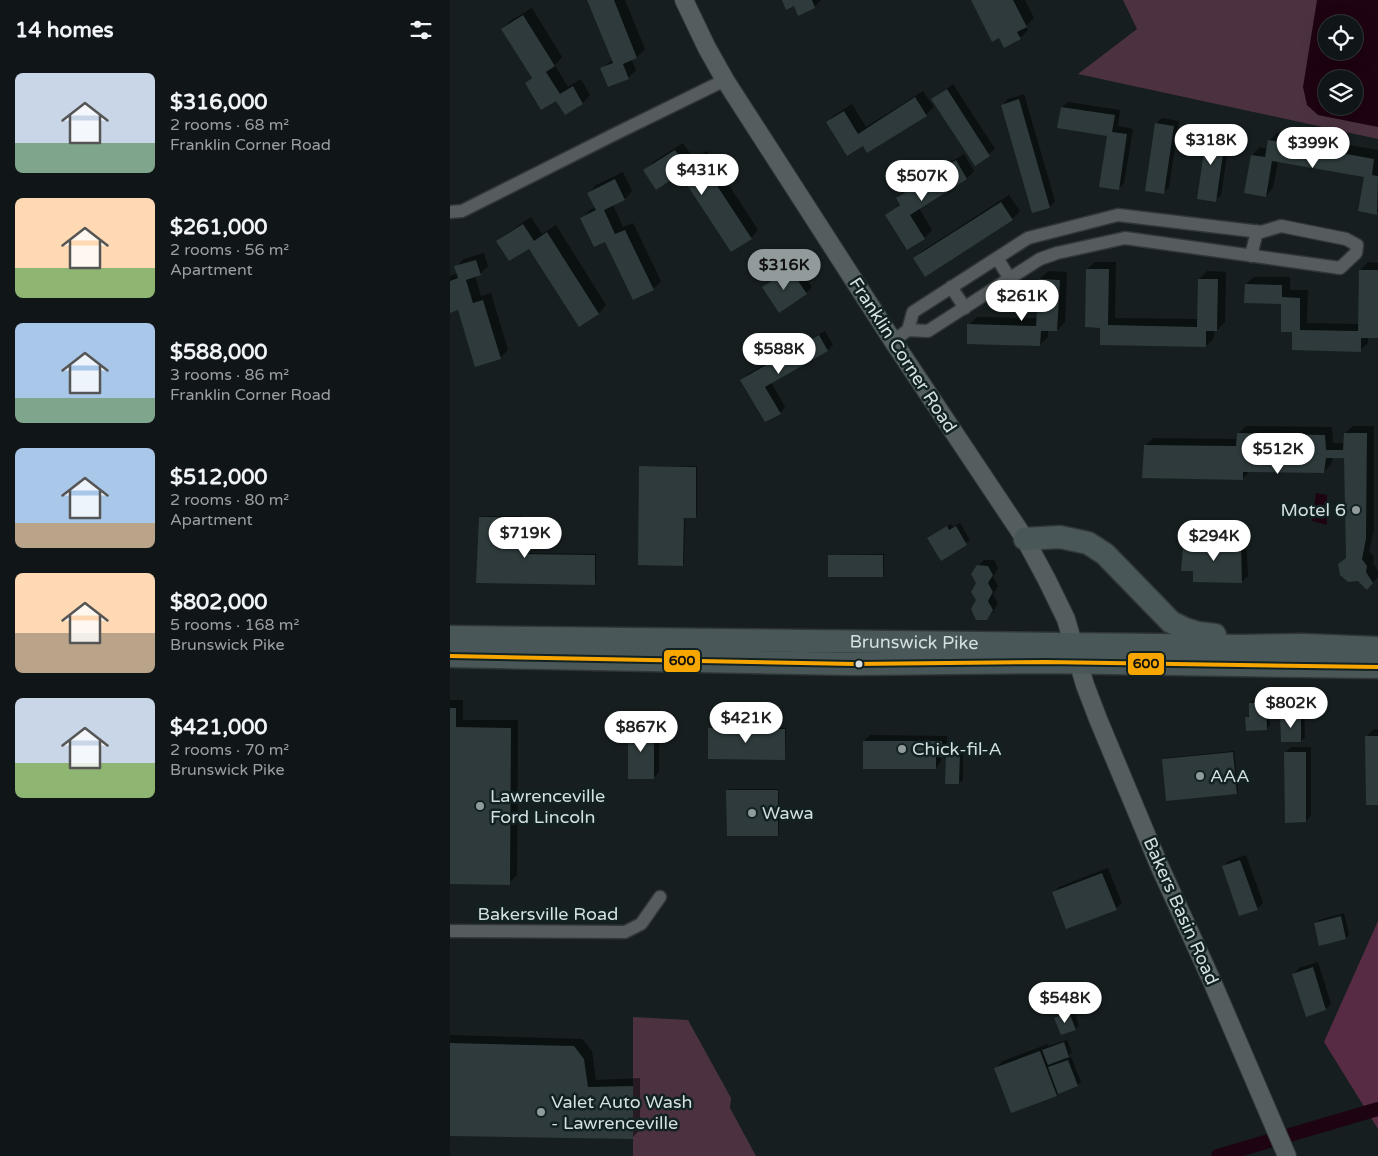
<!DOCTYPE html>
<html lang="en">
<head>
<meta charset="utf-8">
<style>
	:root { --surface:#101617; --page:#191f20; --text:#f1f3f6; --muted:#9c9fa1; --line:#303536; --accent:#929b9c }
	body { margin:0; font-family:"Varela Round",sans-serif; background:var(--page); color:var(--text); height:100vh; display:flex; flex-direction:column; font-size:19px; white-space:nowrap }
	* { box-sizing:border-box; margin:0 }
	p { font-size:16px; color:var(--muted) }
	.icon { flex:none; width:28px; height:28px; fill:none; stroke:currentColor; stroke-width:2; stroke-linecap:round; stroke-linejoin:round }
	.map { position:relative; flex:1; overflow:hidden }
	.side { display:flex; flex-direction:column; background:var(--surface); width:450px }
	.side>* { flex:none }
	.fabs { position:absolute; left:868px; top:15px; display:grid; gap:10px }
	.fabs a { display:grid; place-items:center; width:45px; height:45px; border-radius:50%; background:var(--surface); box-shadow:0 5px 20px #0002,0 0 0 1px var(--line); font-size:25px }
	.price { position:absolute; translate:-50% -42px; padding:0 11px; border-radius:18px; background:#fff; color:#222; font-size:16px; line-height:32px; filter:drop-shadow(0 1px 2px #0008) }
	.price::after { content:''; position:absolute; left:50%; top:30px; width:15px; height:11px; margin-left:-8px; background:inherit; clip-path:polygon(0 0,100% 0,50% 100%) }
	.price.active { background:var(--accent); color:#111 }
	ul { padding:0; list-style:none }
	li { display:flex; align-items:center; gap:15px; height:125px; padding:0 15px }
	li span { display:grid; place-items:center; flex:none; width:140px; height:100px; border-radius:8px; color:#555 }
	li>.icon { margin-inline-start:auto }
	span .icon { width:60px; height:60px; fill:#fffc; stroke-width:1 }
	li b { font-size:21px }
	h2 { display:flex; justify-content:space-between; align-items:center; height:60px; padding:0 15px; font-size:21px }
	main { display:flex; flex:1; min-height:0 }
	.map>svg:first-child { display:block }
	.green { fill:#4c3240; fill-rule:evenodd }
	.forest { fill:#572b43 }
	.water { fill:#1e0312; fill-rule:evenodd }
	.shadow { fill:#0007 }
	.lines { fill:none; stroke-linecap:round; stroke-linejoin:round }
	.canal { stroke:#1e0312; stroke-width:14 }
	.building { fill:#2e3a3b }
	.street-casing { stroke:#313738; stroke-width:15 }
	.secondary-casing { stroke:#313738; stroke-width:20 }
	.highway-casing { stroke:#313738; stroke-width:25 }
	.street { stroke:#565c5d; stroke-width:12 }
	.secondary { stroke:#545e5f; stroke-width:18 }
	.highway { stroke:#495758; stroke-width:22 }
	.bus-1-casing { stroke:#122223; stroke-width:8 }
	.bus-1 { stroke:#f7a600; stroke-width:4 }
	.poi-dot { fill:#929b9c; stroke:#122223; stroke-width:2 }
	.bus-dot { fill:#d5dfe0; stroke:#122223; stroke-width:2 }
	.labels { text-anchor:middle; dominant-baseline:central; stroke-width:5; stroke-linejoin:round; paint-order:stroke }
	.street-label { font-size:18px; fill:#d5dfe0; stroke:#122223 }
	.poi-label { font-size:18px; fill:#d5dfe0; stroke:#122223; text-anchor:start }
	.line-badge { stroke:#122223; stroke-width:2 }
	.pale-badge-label { font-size:14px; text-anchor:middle; font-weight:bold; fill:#111 }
</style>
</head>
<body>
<main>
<section class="side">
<h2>14 homes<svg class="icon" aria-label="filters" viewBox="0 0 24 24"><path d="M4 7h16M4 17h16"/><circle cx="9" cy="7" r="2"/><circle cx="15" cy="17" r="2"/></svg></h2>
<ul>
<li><span style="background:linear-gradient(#c9d6e8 70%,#7fa58c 0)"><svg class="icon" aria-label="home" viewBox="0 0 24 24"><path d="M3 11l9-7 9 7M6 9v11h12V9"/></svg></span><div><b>$316,000</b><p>2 rooms · 68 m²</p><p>Franklin Corner Road</p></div></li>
<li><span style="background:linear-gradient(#ffd9b3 70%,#8fb573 0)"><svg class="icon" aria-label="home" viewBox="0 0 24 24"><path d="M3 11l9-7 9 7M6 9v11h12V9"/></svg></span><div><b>$261,000</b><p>2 rooms · 56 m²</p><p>Apartment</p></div></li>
<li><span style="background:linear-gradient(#a9c7e8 75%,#7fa58c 0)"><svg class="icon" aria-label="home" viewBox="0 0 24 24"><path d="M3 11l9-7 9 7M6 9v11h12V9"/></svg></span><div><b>$588,000</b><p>3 rooms · 86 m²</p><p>Franklin Corner Road</p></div></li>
<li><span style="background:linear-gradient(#a9c7e8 75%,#b9a48a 0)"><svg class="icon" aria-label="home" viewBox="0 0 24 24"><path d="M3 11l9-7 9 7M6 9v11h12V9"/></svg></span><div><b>$512,000</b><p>2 rooms · 80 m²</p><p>Apartment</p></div></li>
<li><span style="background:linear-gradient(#ffd9b3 60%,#b9a48a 0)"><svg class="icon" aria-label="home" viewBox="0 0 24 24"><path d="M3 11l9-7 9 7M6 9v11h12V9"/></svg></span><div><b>$802,000</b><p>5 rooms · 168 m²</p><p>Brunswick Pike</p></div></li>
<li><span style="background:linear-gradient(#c9d6e8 65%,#8fb573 0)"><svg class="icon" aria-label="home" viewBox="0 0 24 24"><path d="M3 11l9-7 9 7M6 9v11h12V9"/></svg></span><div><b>$421,000</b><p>2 rooms · 70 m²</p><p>Brunswick Pike</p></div></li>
</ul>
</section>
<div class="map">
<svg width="928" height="1156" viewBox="0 0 928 1156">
	<rect width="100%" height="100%" fill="#161e1f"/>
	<!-- green -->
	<path class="green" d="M673,0H928V139L628,74L687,29ZM876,24H904V51H876ZM876,79H904V106H876Z
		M183,1017L238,1020L281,1098L280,1108L306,1156H183Z"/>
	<!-- forest -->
	<path class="forest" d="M928,921V1129L874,1042Z"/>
	<!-- water -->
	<path class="water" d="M867,0H928V127L868,115L857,105L853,87ZM876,24H904V51H876ZM876,79H904V106H876Z
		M866,493L877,495V525L862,521Z"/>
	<!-- shadow -->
	<path class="shadow" d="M139,0H175L195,49L187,57L181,59L186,70L178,78L152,69L162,60Z
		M333,0H371L364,7L345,4Z
		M522,0H575L584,18L576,26L578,30L570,38L550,36Z
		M82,8L112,57L105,65L118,87L131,79L140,95L133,103L115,114L106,99L76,83L82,77L53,29L60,21Z
		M503,84L545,149L525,164L483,99Z
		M473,91L484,107L476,115L413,144L378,122L385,115L402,104L416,127Z
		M574,94L605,201L599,207L552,105L558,99Z
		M618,102L670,110L668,126L683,129L674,183L668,189L658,135L612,107Z
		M712,118L729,121L719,187L713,193L706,124Z
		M764,126L781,128L771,195L765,200L758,131Z
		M827,133L928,150V212L927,213L916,176L828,161L823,188L816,196L802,155L810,147L818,149L819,141Z
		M233,143L244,159L257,151L308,230L301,238L231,173L195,170L203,162Z
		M514,154L524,171L517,178L469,208L482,230L474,238L458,248L437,215L451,203L447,198L455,190Z
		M173,172L182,191L175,199L163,205L173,227L183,223L211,281L203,289L132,218L140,210L146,207L139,193L146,185Z
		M559,195L570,211L562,219L464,259L472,251Z
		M81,217L92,234L106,225L156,305L149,313L129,325L79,247L48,241L56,234Z
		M34,253L38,266L30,274L25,276L31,296L41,293L58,350L50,358L9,309L0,307V276L8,273L6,267L14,259Z
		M645,262H666L665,318L748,319L749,279L757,271L776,272L775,322L767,330H764V338L756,346L651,327L637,269Z
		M918,262L928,263V337H918V343L910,350L844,331L833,303L796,284L804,277H840V290H858L857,323L909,324L910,270Z
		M346,264L362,287L356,293L313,287L319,282Z
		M598,271L617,272L615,322L607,330H598V337L590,345L519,325L527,317L588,318L590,279Z
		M375,331L383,345L378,350L321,382L335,407L330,413L292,380L298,374Z
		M796,426L882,427L883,443H895V433L903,426H924V530L919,551L924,557L923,563L928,571V577L917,588L908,579L898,557L896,456L883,457L881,464L874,472L800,471L792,479L695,446L703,438L788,439V434Z
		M192,466H247V515L245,517L235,516L234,563L233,565L190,467Z
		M32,516H72V553L146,554V582L144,584L27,582L30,517Z
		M510,523L520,540L492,559L482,535L501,524L503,527Z
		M748,537L796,538L798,576L792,581L745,570L734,547Z
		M434,554V574L433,576L379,556L381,555Z
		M534,560H544L548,568L543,577L548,586L543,595L548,603L542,613L537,619L527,600L528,566Z
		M0,700H13V720H68L67,875L59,883H0Z
		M803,700H819L820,725L816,729L797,717L800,714V704Z
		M835,712H854L855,737L851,741L832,716Z
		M185,721H209V772L204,777L179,726Z
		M261,727L336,728L335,757L334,759L260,729Z
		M924,729H928V803H917L916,737Z
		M420,735L497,736V750L491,756V762L486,768L414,741Z
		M841,747H861V815L856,821L835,753Z
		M501,750H513V780L509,783L498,753Z
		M784,751L788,791L787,793L713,759L715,758Z
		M279,789H329V833L328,835L278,791Z
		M796,855L813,903L807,909L773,867L779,861Z
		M658,868L672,903L666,908L603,893L609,887Z
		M894,913L899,934L896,938L865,924L869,920Z
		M868,962L881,1004L876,1009L844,974L849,968Z
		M623,1009L629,1025L625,1029L606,1018L610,1015Z
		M0,1035L132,1039L142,1051L146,1080L190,1078V1130L182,1138L0,1135Z
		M617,1040L622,1052L615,1059L621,1057L631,1082L627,1085L609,1092L606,1095L545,1069L553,1061L598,1044V1046Z"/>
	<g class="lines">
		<!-- canal -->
		<path class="canal" d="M768,1156L928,1109"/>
	</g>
	<!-- building -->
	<path class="building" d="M137,0H164L187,58L173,64L179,79L158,87L150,68L163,63Z
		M332,0H362L365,8L348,16L344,6L336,10Z
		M521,0H563L577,27L567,32L571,39L554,48L549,38L542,42Z
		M73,15L105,66L96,72L110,94L123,86L133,104L115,115L106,101L91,110L75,83L82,78L51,29Z
		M497,89L540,156L525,166L481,99Z
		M465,97L477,116L417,153L413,146L397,156L376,122L394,111L408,134Z
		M569,99L600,208L582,213L551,105Z
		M611,107L665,115L662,132L677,134L669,190L649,187L657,136L607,128Z
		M705,123L724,126L714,194L695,191Z
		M757,131L776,134L766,202L747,199Z
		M818,140L924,159L922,175L928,176L927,215L908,211L914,177L822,161L816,197L794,193L801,155L815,157Z
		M225,150L236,166L249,158L302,239L281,252L230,174L206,190L193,170Z
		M506,160L517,179L460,215L475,239L457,250L435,215L450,205L446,198Z
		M165,179L175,200L154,210L165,234L175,230L204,290L183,300L155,242L144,247L130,218L146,210L137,193Z
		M551,202L563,220L475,277L463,258Z
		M73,224L84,241L97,232L149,314L129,327L79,249L59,261L46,241Z
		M26,260L31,275L16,280L23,303L33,300L51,359L25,367L8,310L0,313V281L8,278L4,266Z
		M340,269L357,294L329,313L312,287Z
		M636,269H659L658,325L747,327L748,279H768L767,331H756V347L650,345V328L635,327Z
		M909,270H928V338H911V352L842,350V332H831V304L794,303L795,284L832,285V297L850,298V330L908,331Z
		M589,279L610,280L607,331H591L590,346L517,344V324L586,326Z
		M369,335L378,351L315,387L331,414L315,422L290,380Z
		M787,433L875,435L876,450H893L894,433H917L916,539L912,559L917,566L916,572L923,583L917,590L908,581L898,582L890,575L888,564L896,558L894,458H876L874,473L793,472V480L692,478L694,445L786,446Z
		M189,466L246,467V518H234L233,566L188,565Z
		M29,517H71V554L145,555V585L26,583Z
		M497,526L499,530L506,526L517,545L491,561L477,538Z
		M741,542L791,543L792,583L743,582V571H731L733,547H741Z
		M378,555H433V577H378Z
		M527,565L538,566L543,575L538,583L543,592L538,601L543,610L537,620H526L521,609L526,600L521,592L526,583L521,574Z
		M799,703H816L817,730L796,731L795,717H799Z
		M0,708H6V727L61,728L60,885L0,884Z
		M851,715V742H831L830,716Z
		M178,726H204V779H178Z
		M258,728L335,729V760L258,759Z
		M915,736H928V805H916Z
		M413,741H492V757H486V769H413Z
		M783,752L787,794L716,801L712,759Z
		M834,752H856V822L835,823Z
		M496,753H510L509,784H495Z
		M276,790H328V836H277Z
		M790,860L808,910L789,916L772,866Z
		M652,873L667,910L616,929L602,892Z
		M891,916L896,939L869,946L864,923Z
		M863,967L876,1010L856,1017L842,974Z
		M619,1012L626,1030L611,1035L604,1018Z
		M614,1042L619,1057L598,1065L592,1050Z
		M0,1043L124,1046L134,1059L138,1087L183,1086V1139L0,1136Z
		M590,1051L607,1096L561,1113L544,1068Z
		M618,1060L628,1086L608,1094L598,1067Z"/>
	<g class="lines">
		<!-- street casing -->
		<g class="street-casing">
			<path id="street" d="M0,212L12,211L165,134L275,80
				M801,256L807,231
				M547,258L560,279
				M501,287L515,308
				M443,341L458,330L478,331L590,259L607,253L675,238L890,268L906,253L907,245L896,239L831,226L811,232L668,215L578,238L463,312L458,330
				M0,931L175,932L191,924L210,897"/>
		</g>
		<!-- secondary casing -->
		<g class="secondary-casing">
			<path id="secondary" d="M234,0L257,48L275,80L443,341L575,539L597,580L616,619L635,685L648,719L709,865L761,979L837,1156"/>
		</g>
		<!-- highway casing -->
		<g class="highway-casing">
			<g id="highway">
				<path d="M575,539L610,537L638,543L655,554L721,622L735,629L748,633L765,635"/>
				<path id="s1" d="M0,637L791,646L853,645L928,648"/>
				<path d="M0,656L404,664L595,662L928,667"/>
			</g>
		</g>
		<!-- street -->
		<use href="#street" class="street"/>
		<!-- secondary -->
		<use href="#secondary" class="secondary"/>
		<!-- highway -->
		<use href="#highway" class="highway"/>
		<!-- bus-1 casing -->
		<g class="bus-1-casing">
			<path id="bus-1" d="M0,656L404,664L595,662L928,667"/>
		</g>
		<!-- bus-1 -->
		<use href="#bus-1" class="bus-1"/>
	</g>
	<!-- markers -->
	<g class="poi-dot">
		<circle cx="906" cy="510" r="5"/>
		<circle cx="452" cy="749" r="5"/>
		<circle cx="750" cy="776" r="5"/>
		<circle cx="30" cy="806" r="5"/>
		<circle cx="302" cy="813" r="5"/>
		<circle cx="91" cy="1112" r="5"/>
	</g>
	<circle class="bus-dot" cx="409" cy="664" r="4.5"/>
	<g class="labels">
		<!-- street labels -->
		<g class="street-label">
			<text transform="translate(453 355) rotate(57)">Franklin Corner Road</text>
			<text stroke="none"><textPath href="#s1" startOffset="464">Brunswick Pike</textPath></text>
			<text transform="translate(731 911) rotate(66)">Bakers Basin Road</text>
			<text x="98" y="914">Bakersville Road</text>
		</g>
		<!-- poi labels -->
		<g class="poi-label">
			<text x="896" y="510" text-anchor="end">Motel 6</text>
			<text x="462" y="749">Chick-fil-A</text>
			<text x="760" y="776">AAA</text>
			<text x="40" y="796">Lawrenceville<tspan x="40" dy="21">Ford Lincoln</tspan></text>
			<text x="312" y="813">Wawa</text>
			<text x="101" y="1102">Valet Auto Wash<tspan x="101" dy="21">- Lawrenceville</tspan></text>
		</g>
	</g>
	<g class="line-badge">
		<rect x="213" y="649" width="38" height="24" rx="5" fill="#f7a600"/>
		<rect x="677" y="652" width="38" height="24" rx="5" fill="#f7a600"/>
	</g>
	<g class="pale-badge-label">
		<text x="232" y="665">600</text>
		<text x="696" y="668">600</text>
	</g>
</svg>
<div class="fabs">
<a><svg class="icon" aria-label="locate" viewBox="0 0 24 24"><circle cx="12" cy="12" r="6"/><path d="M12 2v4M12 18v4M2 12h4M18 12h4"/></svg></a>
<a><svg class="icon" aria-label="layers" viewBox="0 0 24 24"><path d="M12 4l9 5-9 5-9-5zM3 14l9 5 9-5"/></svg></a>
</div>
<b class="price" style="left:761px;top:166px">$318K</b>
<b class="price" style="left:863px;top:169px">$399K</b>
<b class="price" style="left:252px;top:196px">$431K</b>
<b class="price" style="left:472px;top:202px">$507K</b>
<b class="price active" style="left:334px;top:291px">$316K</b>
<b class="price" style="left:572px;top:322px">$261K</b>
<b class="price" style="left:329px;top:375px">$588K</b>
<b class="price" style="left:828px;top:475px">$512K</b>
<b class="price" style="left:75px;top:559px">$719K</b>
<b class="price" style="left:764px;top:562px">$294K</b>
<b class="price" style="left:841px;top:729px">$802K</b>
<b class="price" style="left:296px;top:744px">$421K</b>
<b class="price" style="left:191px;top:753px">$867K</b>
<b class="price" style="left:615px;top:1024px">$548K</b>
</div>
</main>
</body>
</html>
